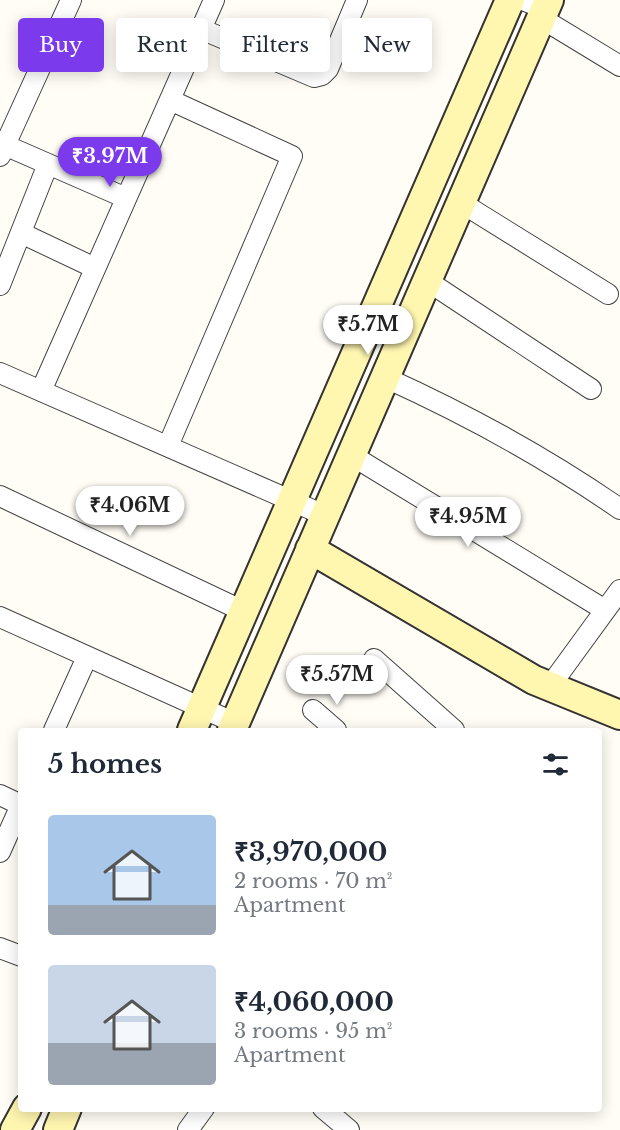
<!DOCTYPE html>
<html lang="en">
<head>
<meta charset="utf-8">
<style>
	:root { --surface:#fff; --page:#f6f6f7; --text:#1f2937; --muted:#747a83; --accent:#7c3aed }
	body { margin:0; font-family:"Libre Baskerville",serif; background:var(--page); color:var(--text); height:100vh; display:flex; flex-direction:column; font-size:22px; white-space:nowrap }
	* { box-sizing:border-box; margin:0 }
	p { font-size:20px; color:var(--muted) }
	.icon { flex:none; width:33px; height:33px; fill:none; stroke:currentColor; stroke-width:2; stroke-linecap:round; stroke-linejoin:round }
	.map { position:relative; flex:1; overflow:hidden }
	.panel { position:absolute; left:18px; top:728px; width:584px; height:384px; display:flex; flex-direction:column; background:var(--surface); border-radius:6px; box-shadow:0 3px 15px #0003 }
	.panel>* { flex:none }
	.banner { position:absolute; left:18px; top:18px; width:585px; height:54px; display:flex; gap:12px }
	.price { position:absolute; translate:-50% -51px; padding:0 14px; border-radius:21px; background:#fff; color:#222; font-size:20px; line-height:39px; filter:drop-shadow(0 2px 3px #0008) }
	.price::after { content:''; position:absolute; left:50%; top:36px; width:18px; height:14px; margin-left:-9px; background:inherit; clip-path:polygon(0 0,100% 0,50% 100%) }
	.price.selected { background:var(--accent); color:#fff }
	ul { padding:0; list-style:none }
	li { display:flex; align-items:center; gap:18px; height:150px; padding:0 30px }
	li span { display:grid; place-items:center; flex:none; width:168px; height:120px; border-radius:6px; color:#555 }
	li>.icon { margin-inline-start:auto }
	span .icon { width:72px; height:72px; fill:#fffc; stroke-width:1 }
	li b { font-size:26px }
	h2 { display:flex; justify-content:space-between; align-items:center; height:72px; padding:0 30px; font-size:26px }
	.pill { padding:0 21px; border-radius:6px; background:var(--surface); box-shadow:0 3px 15px #0003; font-size:21px; line-height:54px }
	.pill.selected { background:var(--accent); color:#fff }
	.map>svg:first-child { display:block }
	.lines { fill:none; stroke-linecap:round; stroke-linejoin:round }
	.street-casing { stroke:#444; stroke-width:22 }
	.secondary-casing { stroke:#333; stroke-width:32 }
	.street { stroke:#fff; stroke-width:20 }
	.secondary { stroke:#fff6b0; stroke-width:28 }
</style>
</head>
<body>
<div class="map">
<svg width="620" height="1130" viewBox="0 0 620 1130">
	<rect width="100%" height="100%" fill="#fffdf5"/>
	<g class="lines">
		<!-- street casing -->
		<g class="street-casing">
			<path id="street" d="M523,0L545,9
				M541,18L620,66
				M201,29L314,77L322,75L328,69L357,0
				M0,143L126,198
				M0,156L71,0
				M460,202L608,294
				M21,233L95,268
				M426,280L591,389
				M0,285L48,164
				M0,373L324,515
				M384,377C468,415 545,457 620,509
				M41,391L214,0
				M168,446L292,156L170,100
				M351,455L605,610
				M0,496L243,611
				M0,617L235,723
				M374,659L454,730
				M550,686L620,590
				M313,710L336,730
				M54,730L87,657
				M0,795L21,805
				M0,852L21,805
				M0,948L21,956
				M323,1108L349,1130
				M188,1130L204,1108"/>
		</g>
		<!-- secondary casing -->
		<g class="secondary-casing">
			<path id="secondary" d="M310,549L534,680L620,715
				M192,730L510,0
				M232,730L549,0
				M15,1130L27,1108
				M58,1130L67,1108"/>
		</g>
		<!-- street -->
		<use href="#street" class="street"/>
		<!-- secondary -->
		<use href="#secondary" class="secondary"/>
	</g>
</svg>
<b class="price selected" style="left:110px;top:188px">₹3.97M</b>
<b class="price" style="left:368px;top:356px">₹5.7M</b>
<b class="price" style="left:130px;top:537px">₹4.06M</b>
<b class="price" style="left:468px;top:548px">₹4.95M</b>
<b class="price" style="left:337px;top:706px">₹5.57M</b>
<div class="banner">
<a class="pill selected">Buy</a>
<a class="pill">Rent</a>
<a class="pill">Filters</a>
<a class="pill">New</a>
</div>
<section class="panel">
<h2>5 homes<svg class="icon" aria-label="filters" viewBox="0 0 24 24"><path d="M4 7h16M4 17h16"/><circle cx="9" cy="7" r="2"/><circle cx="15" cy="17" r="2"/></svg></h2>
<ul>
<li><span style="background:linear-gradient(#a9c7e8 75%,#9aa5b1 0)"><svg class="icon" aria-label="home" viewBox="0 0 24 24"><path d="M3 11l9-7 9 7M6 9v11h12V9"/></svg></span><div><b>₹3,970,000</b><p>2 rooms · 70 m²</p><p>Apartment</p></div></li>
<li><span style="background:linear-gradient(#c9d6e8 65%,#9aa5b1 0)"><svg class="icon" aria-label="home" viewBox="0 0 24 24"><path d="M3 11l9-7 9 7M6 9v11h12V9"/></svg></span><div><b>₹4,060,000</b><p>3 rooms · 95 m²</p><p>Apartment</p></div></li>
</ul>
</section>
</div>
</body>
</html>
